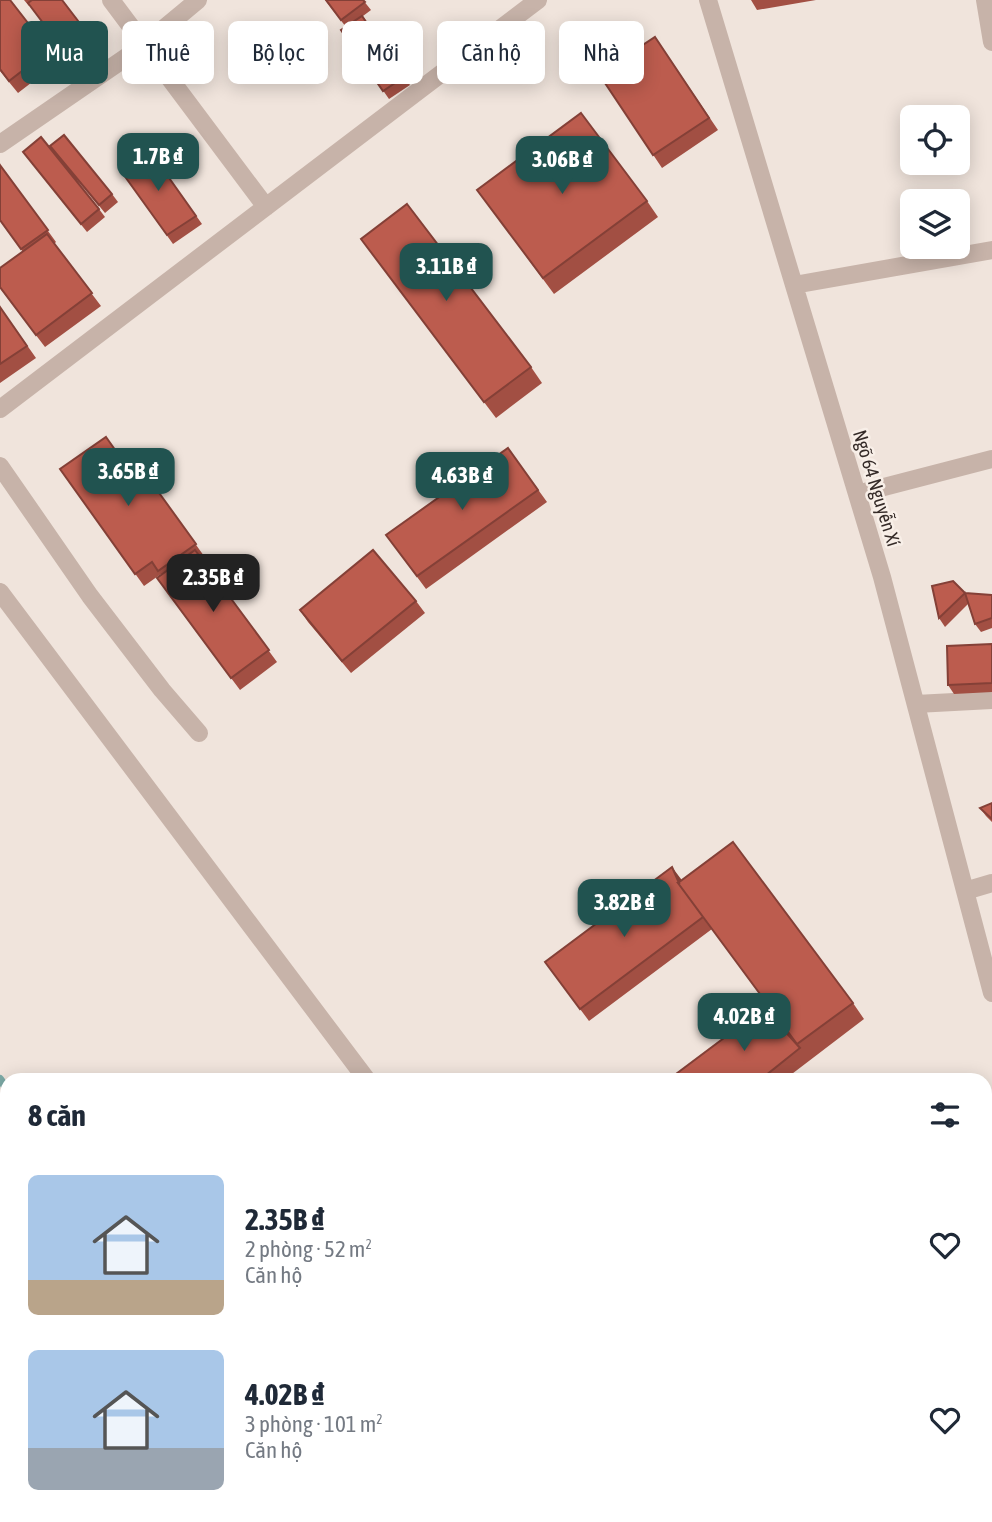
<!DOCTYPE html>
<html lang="vi">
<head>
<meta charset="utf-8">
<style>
	:root { --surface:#fff; --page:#f2f2f3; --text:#1f2937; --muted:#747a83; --accent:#215350 }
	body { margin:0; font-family:"Asap Condensed",sans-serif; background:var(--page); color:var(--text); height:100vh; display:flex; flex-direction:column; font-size:26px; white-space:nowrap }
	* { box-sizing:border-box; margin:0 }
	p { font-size:23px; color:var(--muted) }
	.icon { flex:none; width:38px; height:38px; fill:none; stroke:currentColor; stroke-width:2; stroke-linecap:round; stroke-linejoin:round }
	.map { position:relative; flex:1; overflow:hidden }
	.panel { position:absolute; left:0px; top:1073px; width:992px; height:450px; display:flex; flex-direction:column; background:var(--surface); border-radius:21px 21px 0 0; box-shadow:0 4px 18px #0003 }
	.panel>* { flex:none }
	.hud { position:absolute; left:21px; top:21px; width:950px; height:63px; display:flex; gap:14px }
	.controls { position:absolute; left:900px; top:105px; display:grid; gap:14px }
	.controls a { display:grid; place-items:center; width:70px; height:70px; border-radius:10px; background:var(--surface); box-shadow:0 4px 18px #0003; font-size:35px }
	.price { position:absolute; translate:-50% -60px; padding:0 16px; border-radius:14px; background:var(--accent); color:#fff; font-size:23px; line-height:46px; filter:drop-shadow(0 2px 4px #0008) }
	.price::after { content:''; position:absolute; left:50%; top:42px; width:21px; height:16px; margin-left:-10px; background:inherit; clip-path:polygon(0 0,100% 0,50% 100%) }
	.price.active { background:#222; color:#fff }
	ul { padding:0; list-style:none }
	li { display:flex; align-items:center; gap:21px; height:175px; padding:0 28px }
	li span { display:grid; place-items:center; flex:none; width:196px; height:140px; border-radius:10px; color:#555 }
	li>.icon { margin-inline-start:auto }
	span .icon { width:84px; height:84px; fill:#fffc; stroke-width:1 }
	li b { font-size:30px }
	h2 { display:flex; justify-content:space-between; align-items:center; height:84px; padding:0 28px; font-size:30px }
	.tag { padding:0 24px; border-radius:10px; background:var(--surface); box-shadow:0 4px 18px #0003; font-size:24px; line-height:63px }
	.tag.active { background:var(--accent); color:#fff }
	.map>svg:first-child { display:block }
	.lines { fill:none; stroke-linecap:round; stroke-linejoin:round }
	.stream { stroke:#7daba7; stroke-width:8 }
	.minor { stroke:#c7b3a9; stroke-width:18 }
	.tertiary { stroke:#c7b3a9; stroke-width:18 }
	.wall { fill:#a24f43 }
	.shaded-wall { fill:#844037 }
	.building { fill:#bc5c4e; stroke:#844037; stroke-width:2 }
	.labels { text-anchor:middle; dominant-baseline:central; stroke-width:5; stroke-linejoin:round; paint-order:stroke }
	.street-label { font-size:19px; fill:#352b28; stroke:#f8efe8 }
</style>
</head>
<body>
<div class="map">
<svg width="992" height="1522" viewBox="0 0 992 1522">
	<rect width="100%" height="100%" fill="#f0e4dc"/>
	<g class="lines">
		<!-- stream -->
		<path class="stream" d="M0,1079L7,1089
			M306,1516L311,1522"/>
		<!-- minor -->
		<path class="minor" d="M111,0L266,207
			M708,0L882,577L992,993
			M985,0L992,42
			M0,144L144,45L198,0
			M794,285L992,250
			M0,409L538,0
			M0,466L90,596L162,690L199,733
			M857,494L992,459
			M916,704L992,700
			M965,891L992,883
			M0,1217L7,1214
			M0,1382L7,1387
			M985,1484L992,1482
			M92,1516L95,1522
			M784,1522L818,1516"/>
		<!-- tertiary -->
		<path class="tertiary" d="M0,592L367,1080
			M695,1516L700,1522"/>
	</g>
	<!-- wall -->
	<path class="wall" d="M0,0L49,50L58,62L18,93L0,71Z
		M24,0H62L91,38L68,56L30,5L29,6Z
		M325,0H363L371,10L363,16L410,85L389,99L341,30L346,27Z
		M751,0H816L757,10Z
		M655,37L718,130L662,168L599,74Z
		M50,146L112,194L118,202L105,213Z
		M150,151L202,224L173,244L121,171Z
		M23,152L99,209L105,217L87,232Z
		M0,165L56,242L54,244L101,306L45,347L0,288V268L23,252L0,221Z
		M477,190L647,201L658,217L554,294Z
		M361,239L531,367L542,383L496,418Z
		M0,307L36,358L0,383Z
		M508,448L547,502L426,589L386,535Z
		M60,469L135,478L144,472L204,556L201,559L277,662L240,690L166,591L161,574L144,586Z
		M965,593L992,595V628L981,632L975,624L968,604L945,627L939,618Z
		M416,601L425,613L351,673L308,622L300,610Z
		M992,644V692L954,694L948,685Z
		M992,803V822L986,816L980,808Z
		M681,881L853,1003L864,1019L784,1080H668L797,1045L712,929L589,1021L545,962Z
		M992,1247V1284H990L985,1277V1250Z
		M985,1455L991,1477L985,1478Z
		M33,1516H82L84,1522H35Z"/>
	<!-- shaded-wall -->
	<path class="shaded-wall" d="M672,867L681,879L688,897L680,886Z
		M985,1455L991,1477L985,1469Z
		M79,1516H82L84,1522H82Z"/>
	<!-- building -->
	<path class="building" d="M0,0H10L49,50L9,81L0,69Z
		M32,0H62L85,30L62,48L28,3Z
		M326,0H363L365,2L341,20Z
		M362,16L404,77L383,91L341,30Z
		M655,37L709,118L653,155L599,74Z
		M581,113L647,201L543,278L477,190Z
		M64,135L112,194L99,205L50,146Z
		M41,137L99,209L81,224L23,152Z
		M150,151L196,216L167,235L121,171Z
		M0,165L48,230L21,249L0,220Z
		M407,204L531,367L484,402L361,239Z
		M47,234L92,293L36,335L0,287V268Z
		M0,307L27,346L0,364Z
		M106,437L135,478L144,472L196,544L158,571L152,562L135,574L60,469Z
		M508,448L538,490L417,576L386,535Z
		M195,550L269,650L231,678L157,578Z
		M373,550L416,601L342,661L300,610Z
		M953,581L965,593L992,595V618L975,624L965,593L939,618L932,586Z
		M992,644V683L948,685L947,646Z
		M992,803V819L980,808Z
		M733,842L853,1003L797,1044L678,883Z
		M672,867L679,883H678L703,917L580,1009L545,962Z
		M764,1008L800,1048L760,1080H668Z
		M992,1247V1273L985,1275V1250Z
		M33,1516H79V1517L64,1522H35Z"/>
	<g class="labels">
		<!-- street labels -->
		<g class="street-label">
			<text transform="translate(877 488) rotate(73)">Ngõ 64 Nguyễn Xí</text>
		</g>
	</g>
</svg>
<div class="controls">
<a><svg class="icon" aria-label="locate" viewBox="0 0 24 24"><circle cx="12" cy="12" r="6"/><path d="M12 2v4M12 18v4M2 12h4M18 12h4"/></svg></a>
<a><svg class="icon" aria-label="layers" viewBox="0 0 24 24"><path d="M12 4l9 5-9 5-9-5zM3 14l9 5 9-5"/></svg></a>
</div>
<b class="price" style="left:158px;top:193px">1.7B ₫</b>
<b class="price" style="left:562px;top:196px">3.06B ₫</b>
<b class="price" style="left:446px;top:303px">3.11B ₫</b>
<b class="price" style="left:128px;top:508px">3.65B ₫</b>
<b class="price" style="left:462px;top:512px">4.63B ₫</b>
<b class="price active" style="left:213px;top:614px">2.35B ₫</b>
<b class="price" style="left:624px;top:939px">3.82B ₫</b>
<b class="price" style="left:744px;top:1053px">4.02B ₫</b>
<div class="hud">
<a class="tag active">Mua</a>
<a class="tag">Thuê</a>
<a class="tag">Bộ lọc</a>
<a class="tag">Mới</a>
<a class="tag">Căn hộ</a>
<a class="tag">Nhà</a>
</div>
<section class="panel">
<h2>8 căn<svg class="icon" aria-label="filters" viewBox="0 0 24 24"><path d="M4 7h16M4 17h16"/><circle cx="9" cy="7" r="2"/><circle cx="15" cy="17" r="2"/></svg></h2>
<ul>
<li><span style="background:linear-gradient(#a9c7e8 75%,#b9a48a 0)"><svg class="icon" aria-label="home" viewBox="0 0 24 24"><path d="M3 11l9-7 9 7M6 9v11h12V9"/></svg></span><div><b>2.35B ₫</b><p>2 phòng · 52 m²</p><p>Căn hộ</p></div><svg class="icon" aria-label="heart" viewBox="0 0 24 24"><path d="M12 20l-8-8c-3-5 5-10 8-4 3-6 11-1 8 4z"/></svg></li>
<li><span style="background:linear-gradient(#a9c7e8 70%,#9aa5b1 0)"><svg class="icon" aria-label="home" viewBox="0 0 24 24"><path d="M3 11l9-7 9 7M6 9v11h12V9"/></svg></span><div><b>4.02B ₫</b><p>3 phòng · 101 m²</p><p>Căn hộ</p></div><svg class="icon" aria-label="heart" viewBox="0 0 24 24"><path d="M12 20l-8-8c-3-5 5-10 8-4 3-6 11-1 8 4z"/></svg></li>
</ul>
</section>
</div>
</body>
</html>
